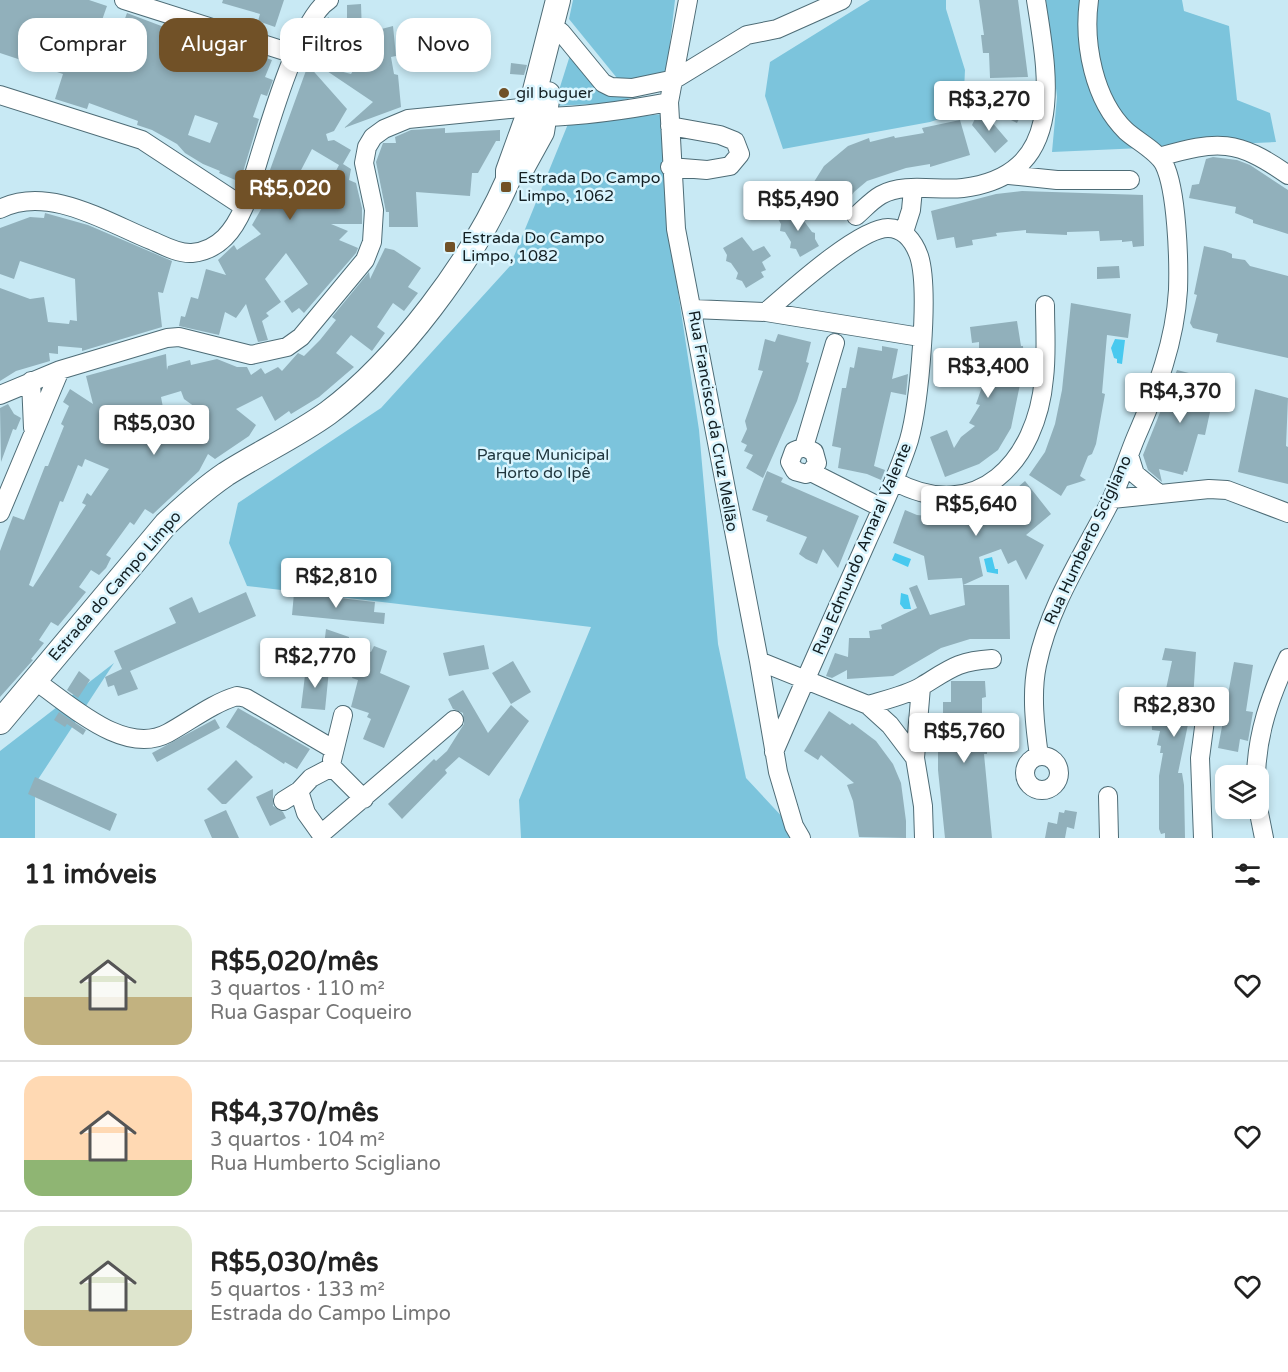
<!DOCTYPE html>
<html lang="pt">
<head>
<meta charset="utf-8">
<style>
	:root { --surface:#fff; --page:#f6f6f6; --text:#222; --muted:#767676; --line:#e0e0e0; --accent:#715127 }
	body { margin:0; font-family:"Varela Round",sans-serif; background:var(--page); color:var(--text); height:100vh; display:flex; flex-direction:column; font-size:22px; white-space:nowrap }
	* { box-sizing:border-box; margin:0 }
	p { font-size:20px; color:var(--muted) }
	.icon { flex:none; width:33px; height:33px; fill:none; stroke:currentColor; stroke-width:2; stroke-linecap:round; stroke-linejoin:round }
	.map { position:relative; height:838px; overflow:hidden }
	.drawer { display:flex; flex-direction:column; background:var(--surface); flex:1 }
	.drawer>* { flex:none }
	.hud { position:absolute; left:18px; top:18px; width:600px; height:54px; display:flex; gap:12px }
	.buttons { position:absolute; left:1215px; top:765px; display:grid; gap:12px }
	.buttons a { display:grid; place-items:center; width:54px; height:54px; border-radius:12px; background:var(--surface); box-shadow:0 3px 9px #0003; font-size:30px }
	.price { position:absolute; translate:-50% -51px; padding:0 14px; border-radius:6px; background:#fff; color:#222; font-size:20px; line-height:39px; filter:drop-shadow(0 2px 3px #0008) }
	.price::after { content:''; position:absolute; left:50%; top:36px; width:18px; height:14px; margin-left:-9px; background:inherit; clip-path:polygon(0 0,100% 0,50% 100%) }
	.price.on { background:var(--accent); color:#fff }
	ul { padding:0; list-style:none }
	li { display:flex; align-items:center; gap:18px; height:150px; padding:0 24px }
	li+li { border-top:2px solid var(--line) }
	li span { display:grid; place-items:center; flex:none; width:168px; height:120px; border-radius:18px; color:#555 }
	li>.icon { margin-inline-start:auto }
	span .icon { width:72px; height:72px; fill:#fffc; stroke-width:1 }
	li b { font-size:26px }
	h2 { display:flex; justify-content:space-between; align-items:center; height:72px; padding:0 24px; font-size:26px }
	.pill { padding:0 21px; border-radius:18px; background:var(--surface); box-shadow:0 3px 9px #0003; font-size:21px; line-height:54px }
	.pill.on { background:var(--accent); color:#fff }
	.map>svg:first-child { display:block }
	.green { fill:#7cc4dc }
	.water { fill:#48c9ef }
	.building { fill:#91b0bb; fill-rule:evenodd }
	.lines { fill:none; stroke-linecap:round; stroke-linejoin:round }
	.minor-casing { stroke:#4e6c76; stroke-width:20 }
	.major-casing { stroke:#4e6c76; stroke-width:26 }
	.minor { stroke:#fff; stroke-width:18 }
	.major { stroke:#fff; stroke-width:24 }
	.poi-dot { fill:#715127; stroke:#daf5fe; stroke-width:2 }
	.labels { text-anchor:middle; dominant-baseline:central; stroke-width:5; stroke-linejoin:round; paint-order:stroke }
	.poi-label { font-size:16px; fill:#131f23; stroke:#daf5fe; text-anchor:start }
	.street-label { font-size:16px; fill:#131f23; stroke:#daf5fe }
	.park-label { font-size:16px; fill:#20363e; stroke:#daf5fe }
</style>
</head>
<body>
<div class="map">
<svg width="1288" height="838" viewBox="0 0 1288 838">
	<rect width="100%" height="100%" fill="#c8e9f4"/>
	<!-- green -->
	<path class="green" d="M573,0H675L666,77L621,83L569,19Z
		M870,0H946V9L965,70L963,111L930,122L783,149L765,96L770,62Z
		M1046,0H1182L1184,11L1229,26L1237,100L1270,113L1276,142L1052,152L1057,97Z
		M571,52L597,83L652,93L611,103L554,106Z
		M663,114L675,272L699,430L718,644L746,778L802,838H521L519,800L591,627L247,586L229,543L238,503L381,408L510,266L568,124Z
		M114,663L35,784V838H0V751Z"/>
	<!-- water -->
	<path class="water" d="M1115,339L1125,340L1122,364L1117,363V359L1114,358L1111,348Z
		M895,553L911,559L908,567L892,560Z
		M992,557L995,569H998V574L987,572L984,559Z
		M901,593L908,595L911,609H904L900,604Z"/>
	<!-- building -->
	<path class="building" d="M0,0H89L107,6L96,37L116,43L127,13L164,27L163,32L195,43L197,37L212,40L272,60L265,77L273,80L267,96L261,94L253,117L259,119L240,182L219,173L220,171L203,164L185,153L177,144L152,130L137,125L138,121L89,103L87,109L55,99L63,74L0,53ZM195,115L218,123L210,143L188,135Z
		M223,0H284L275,27L258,21L260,14L222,3Z
		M979,0H1018L1028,77L990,78L989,53H983L981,35H984Z
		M361,4L362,34L393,26L396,56L391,57L394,74L398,75L401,107L344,128L373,102L321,67L330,37L319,30L328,17L347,30V5ZM339,46L363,55L351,74L332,69Z
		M511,63L527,65L524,75L510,74Z
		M308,65L347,109L334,131L326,134L328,141L334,140L351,150L343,164L351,169L349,180L356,183L362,208V224H331L348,231L339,240L358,248L356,253L304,313L299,308L292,313L284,301L308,284L286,253L265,279L281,302L266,313L269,316L262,321L268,340L258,342L246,304L236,318L225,312L219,335L179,326L181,316L185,317L191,297L198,299L206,269L226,275L218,260L234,245L237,250L261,234L252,225L275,185L266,181ZM312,149L339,165L327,188L300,172Z
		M989,89L1025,106L1017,123L981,105Z
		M980,108L1008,141L995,153L972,125Z
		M960,120L970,155L930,167V164L906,168L867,181L854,192L839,214L807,193L824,166L848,146L869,138L870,142L894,136L895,138L924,133L922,128Z
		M445,128V133L500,130V141H496L478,173H472L470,196L416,192L418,227H389V212H386L376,162L383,143H396L395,137L411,130Z
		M1213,157L1237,160L1250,165L1288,190V234L1253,223V220L1235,213L1236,207L1189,198L1192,185L1199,184L1206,159Z
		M1022,191L1143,195L1144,246L1133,247L1132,241L1122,242V240L1100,241L1099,231L1067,232V235L1026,233V230L996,233L997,236L972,240L973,245L956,248L954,237L937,240L931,211L996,194Z
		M796,206L800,214L805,215L804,221L812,232L815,233V239L819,246L800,257L796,249L790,248L791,242L785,232L780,231L781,224L777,217Z
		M45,213L88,225L172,261L163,293L158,292L162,327L82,351V348L58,346V354L49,353L50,361L16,371L0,381V288L30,299L44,297L48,322L69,324L70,320L77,321L75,279L20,261L14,279L0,274V228L30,217L44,218Z
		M742,237L753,251L764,246L771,256L762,262L766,270L761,272L764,277L746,288L742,281L736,279L738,273L731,263L726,261L727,255L723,248Z
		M1204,246L1225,251L1232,254V258L1245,260L1250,266L1288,276V358L1216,342L1218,334L1193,328L1190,323L1197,295L1194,294Z
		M385,248L394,250L421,268L408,287L418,293L404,311L393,303L377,327L385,333L372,351L351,335L336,353L354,367L319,397L291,414L289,411L275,421L262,396L236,409L256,425L249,436L215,459L208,454L199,471L153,514L145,509L134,525L130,522L106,555L111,558L106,568L99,575L91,570L79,587L86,592L58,626L51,622L39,640L44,643L31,659L33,660L0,697V551L13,516L24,520L45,466H48L64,426L61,424L69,406L63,402L70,389L93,404L86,376L166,354L167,370L168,366L190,360L191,365L217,359L237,367H247L251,375L261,368L265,374L278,367L282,371L298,353L304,356L320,340L336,320L332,317L369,272L370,279ZM181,391L184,399L195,407L165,418L161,397ZM85,459L109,469L91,496L87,493L82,503L86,505L33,587L29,585L60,501L63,502L78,465L82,467Z
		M1119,266L1120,278L1097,279V267Z
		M1071,303L1131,314L1128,338L1107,335L1102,393L1105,394L1096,444L1092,454L1088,456L1080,476L1086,480L1067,486L1061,496L1029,475L1045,452L1055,424L1062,390Z
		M1017,321L1021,346H1023L1024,365L1011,428L998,450L979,464L945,477L930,437L947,430L954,448L961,437L975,426L969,423L980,405L976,404L983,384L972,383L974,366H979V342L972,343L970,327Z
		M778,334L811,342L806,362L809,363L797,401L763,478L746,468L753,455L744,451L747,445L741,442L747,429L745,421L763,371L758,370L765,339L775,342Z
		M882,346L898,349L892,379L908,374L906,395L891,392L874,466L885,470L881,480L867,474L838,468L841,448L832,446L842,388H846L850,367L854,368L858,347L882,351Z
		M1177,370L1217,380L1205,435L1198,434L1187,472L1184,471L1183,475L1159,469L1162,482L1148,470L1143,455Z
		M1255,389L1288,398L1286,446L1288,447V484L1238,472Z
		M8,404L14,414L21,418L16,430L13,429L1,462L0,408Z
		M767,471L783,478L781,482L859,516L838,568L823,549L817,564L806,559L799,554L807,537L766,521L768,516L752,510Z
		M1025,481L1051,514L1026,535L1044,545L1026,580L1016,560L1008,564L1001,549L979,557L983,576L963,585L962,578L928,580L924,556L893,543L905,510L917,515L950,518L972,516L971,512L1012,495L1011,493Z
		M917,585L930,615L965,605L963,585H1009L1010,639H970L941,648L893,676L847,679V670L832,678L826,676L835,653L848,657L849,638H870L869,631L882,629L881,625L917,608L909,588Z
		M246,592L256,616L130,671L138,689L118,696L114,685L108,687L105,677L122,669L114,651L176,623L169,608L192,597L199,613Z
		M294,593L375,602L374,612L385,613L384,624L292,615Z
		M326,629L349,637V644L371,652L374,646L387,651L380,673L410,686L384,748L363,739L371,719L367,717L369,713L351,707L358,680L352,678L356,667L322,663Z
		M484,645L489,669L449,676L443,653Z
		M1165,648L1196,652L1193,700L1178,773H1182L1184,785L1185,838H1165V833L1161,834L1159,829V776L1163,753H1160L1161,746L1157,745L1160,731L1152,730L1151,708L1154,709L1157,688L1166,689L1172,661L1162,660Z
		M513,661L531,692L511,704L492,673Z
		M1234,662L1253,665L1246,711L1253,712L1248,741L1240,739L1238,752L1218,748Z
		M306,667L329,670L325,710L301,708Z
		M79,671L90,680L78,698L67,690Z
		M951,681H985L986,697L982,698V738H987V754H984L992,838H945L938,770V725H943V702H951Z
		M463,690L488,733L511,705L529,721L489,776L459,757L445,770L447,773L402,819L388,804L434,759L436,761L447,751L464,724L463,713L453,709L448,699Z
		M238,708L310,749L297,769L285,762L284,764L226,727Z
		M829,711L850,725L852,723L876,741L893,764L901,783L906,821V838L859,837L853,801L847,785L854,783L821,755L818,760L804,751Z
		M59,712L86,730L83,735L67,724L65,727L54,720Z
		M215,719L220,728L157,762L152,753Z
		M236,760L253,777L226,804H222L207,789Z
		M35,777L117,814L110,831L28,794Z
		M273,789V806L283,812L286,818L270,826L256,797Z
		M226,810L239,838H212L204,820Z
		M1065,810L1077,812L1074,829L1067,827L1065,838H1045L1048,822L1057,824L1059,812L1064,813Z"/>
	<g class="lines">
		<!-- minor casing -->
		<g class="minor-casing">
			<path id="minor" d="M124,0L294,54
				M688,0L669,102L676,229L759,661L778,772L794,826L801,838
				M561,32L603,83L611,87L632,88L675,79L747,35L777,29L842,0
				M0,95L142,140L244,207
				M539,106L544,117C587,116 627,110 669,102
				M670,126L720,135L735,141L740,154L730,166L707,170L670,167
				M1159,157C1218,140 1237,139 1288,175
				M1009,175L1057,180H1130
				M0,209C48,184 108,223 153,241C164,246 179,254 192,253C220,250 234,230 244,207C259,163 294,22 329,0
				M856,216C864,209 872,200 881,195C904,182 937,191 963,188C1068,175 1048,76 1036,0
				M904,232L911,210L913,189
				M693,309L766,312L920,337
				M766,312C789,292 859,228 888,228C904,228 914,242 919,256C930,290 919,405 909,440C898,475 882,508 867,541C836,611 804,682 774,752
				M31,381L33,428
				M0,395L60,370L167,338L179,337L251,355L287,347L301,337L365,260L372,242L374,210L364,163L367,147L373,137L384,129L408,119L520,108L530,110
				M804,447L835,343
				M1129,455L1135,474L1159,494
				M811,472L817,463L814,452L804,447L794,451L790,462L795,471L806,474L811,472L882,508
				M894,481C977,526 1037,461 1044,378C1047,354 1045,329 1045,305
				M1112,499L1209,489L1227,490L1288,513
				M0,513L60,370
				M759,661L868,705L890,725L915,758
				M34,680C70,704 124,757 168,733C190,721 213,703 237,696L246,698L333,749
				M921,687L915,758L923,806L924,838
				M868,705C885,700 907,695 922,686C950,669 958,661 992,659
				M1025 773a17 17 0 1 1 34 0a17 17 0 1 1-34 0Z
				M1039,756C1035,727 1031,694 1037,665C1049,607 1080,560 1107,508C1119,486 1126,461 1136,437C1157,389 1175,342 1178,290C1179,260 1177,190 1164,164C1157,151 1137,141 1126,131C1094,100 1083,44 1089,0
				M332,760L343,715
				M1256,776C1257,733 1270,697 1288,658
				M1108,796L1109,838
				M364,799L332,767L311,778L299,791L306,813L321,834L454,720
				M283,801L299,791
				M1258,808L1264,838
				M1203,838L1200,758L1208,697"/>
		</g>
		<!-- major casing -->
		<g class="major-casing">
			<path id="major" d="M520,172L542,132L548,94
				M0,722L166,524C185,506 204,489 226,474C259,453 296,436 328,413C398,361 473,260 508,180V171L530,110L558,0"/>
		</g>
		<!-- minor -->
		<use href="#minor" class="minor"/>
		<!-- major -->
		<use href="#major" class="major"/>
	</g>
	<!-- markers -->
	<g class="poi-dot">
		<circle cx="504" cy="93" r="6"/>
		<rect x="500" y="181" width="12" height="12" rx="3"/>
		<rect x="444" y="241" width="12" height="12" rx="3"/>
	</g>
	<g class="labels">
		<!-- poi labels -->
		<g class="poi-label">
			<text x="516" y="93">gil buguer</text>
			<text x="518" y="178">Estrada Do Campo<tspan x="518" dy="18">Limpo, 1062</tspan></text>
			<text x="462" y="238">Estrada Do Campo<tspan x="462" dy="18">Limpo, 1082</tspan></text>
		</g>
		<!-- street labels -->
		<g class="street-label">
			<text transform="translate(713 421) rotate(80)">Rua Francisco da Cruz Mellão</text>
			<text transform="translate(1088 540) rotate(-65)">Rua Humberto Scigliano</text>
			<text transform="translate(862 549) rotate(-67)">Rua Edmundo Amaral Valente</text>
			<text transform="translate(115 586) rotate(-49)">Estrada do Campo Limpo</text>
		</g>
		<!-- park labels -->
		<g class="park-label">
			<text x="543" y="455">Parque Municipal<tspan x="543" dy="18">Horto do Ipê</tspan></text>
		</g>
	</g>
</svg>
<div class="buttons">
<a><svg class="icon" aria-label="layers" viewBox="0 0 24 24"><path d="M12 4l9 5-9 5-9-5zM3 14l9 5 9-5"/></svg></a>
</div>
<b class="price" style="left:989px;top:132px">R$3,270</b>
<b class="price on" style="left:290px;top:221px">R$5,020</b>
<b class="price" style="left:798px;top:232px">R$5,490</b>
<b class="price" style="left:988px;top:399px">R$3,400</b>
<b class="price" style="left:1180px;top:424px">R$4,370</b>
<b class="price" style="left:154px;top:456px">R$5,030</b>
<b class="price" style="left:976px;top:537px">R$5,640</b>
<b class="price" style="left:336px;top:609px">R$2,810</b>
<b class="price" style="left:315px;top:689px">R$2,770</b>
<b class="price" style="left:1174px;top:738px">R$2,830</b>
<b class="price" style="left:964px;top:764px">R$5,760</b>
<div class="hud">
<a class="pill">Comprar</a>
<a class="pill on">Alugar</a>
<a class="pill">Filtros</a>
<a class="pill">Novo</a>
</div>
</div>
<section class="drawer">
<h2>11 imóveis<svg class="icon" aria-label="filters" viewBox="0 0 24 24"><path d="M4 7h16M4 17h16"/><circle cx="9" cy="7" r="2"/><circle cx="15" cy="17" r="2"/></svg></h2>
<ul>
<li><span style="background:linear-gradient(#dfe7d0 60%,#c2b280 0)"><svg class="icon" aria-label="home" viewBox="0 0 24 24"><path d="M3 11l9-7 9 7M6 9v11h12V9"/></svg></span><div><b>R$5,020/mês</b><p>3 quartos · 110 m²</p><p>Rua Gaspar Coqueiro</p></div><svg class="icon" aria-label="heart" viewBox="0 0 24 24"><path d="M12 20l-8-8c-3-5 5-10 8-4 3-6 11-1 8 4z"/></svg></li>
<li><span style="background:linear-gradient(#ffd9b3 70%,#8fb573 0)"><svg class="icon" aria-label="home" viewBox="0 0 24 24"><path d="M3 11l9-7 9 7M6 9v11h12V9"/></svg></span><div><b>R$4,370/mês</b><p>3 quartos · 104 m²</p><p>Rua Humberto Scigliano</p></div><svg class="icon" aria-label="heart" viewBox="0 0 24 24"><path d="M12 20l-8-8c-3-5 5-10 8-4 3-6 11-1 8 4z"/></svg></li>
<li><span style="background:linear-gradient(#dfe7d0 70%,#c2b280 0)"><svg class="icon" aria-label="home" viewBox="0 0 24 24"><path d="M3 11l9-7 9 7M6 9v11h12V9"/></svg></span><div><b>R$5,030/mês</b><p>5 quartos · 133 m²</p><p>Estrada do Campo Limpo</p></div><svg class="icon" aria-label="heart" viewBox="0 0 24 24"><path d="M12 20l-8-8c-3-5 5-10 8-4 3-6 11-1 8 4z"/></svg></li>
</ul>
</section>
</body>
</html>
